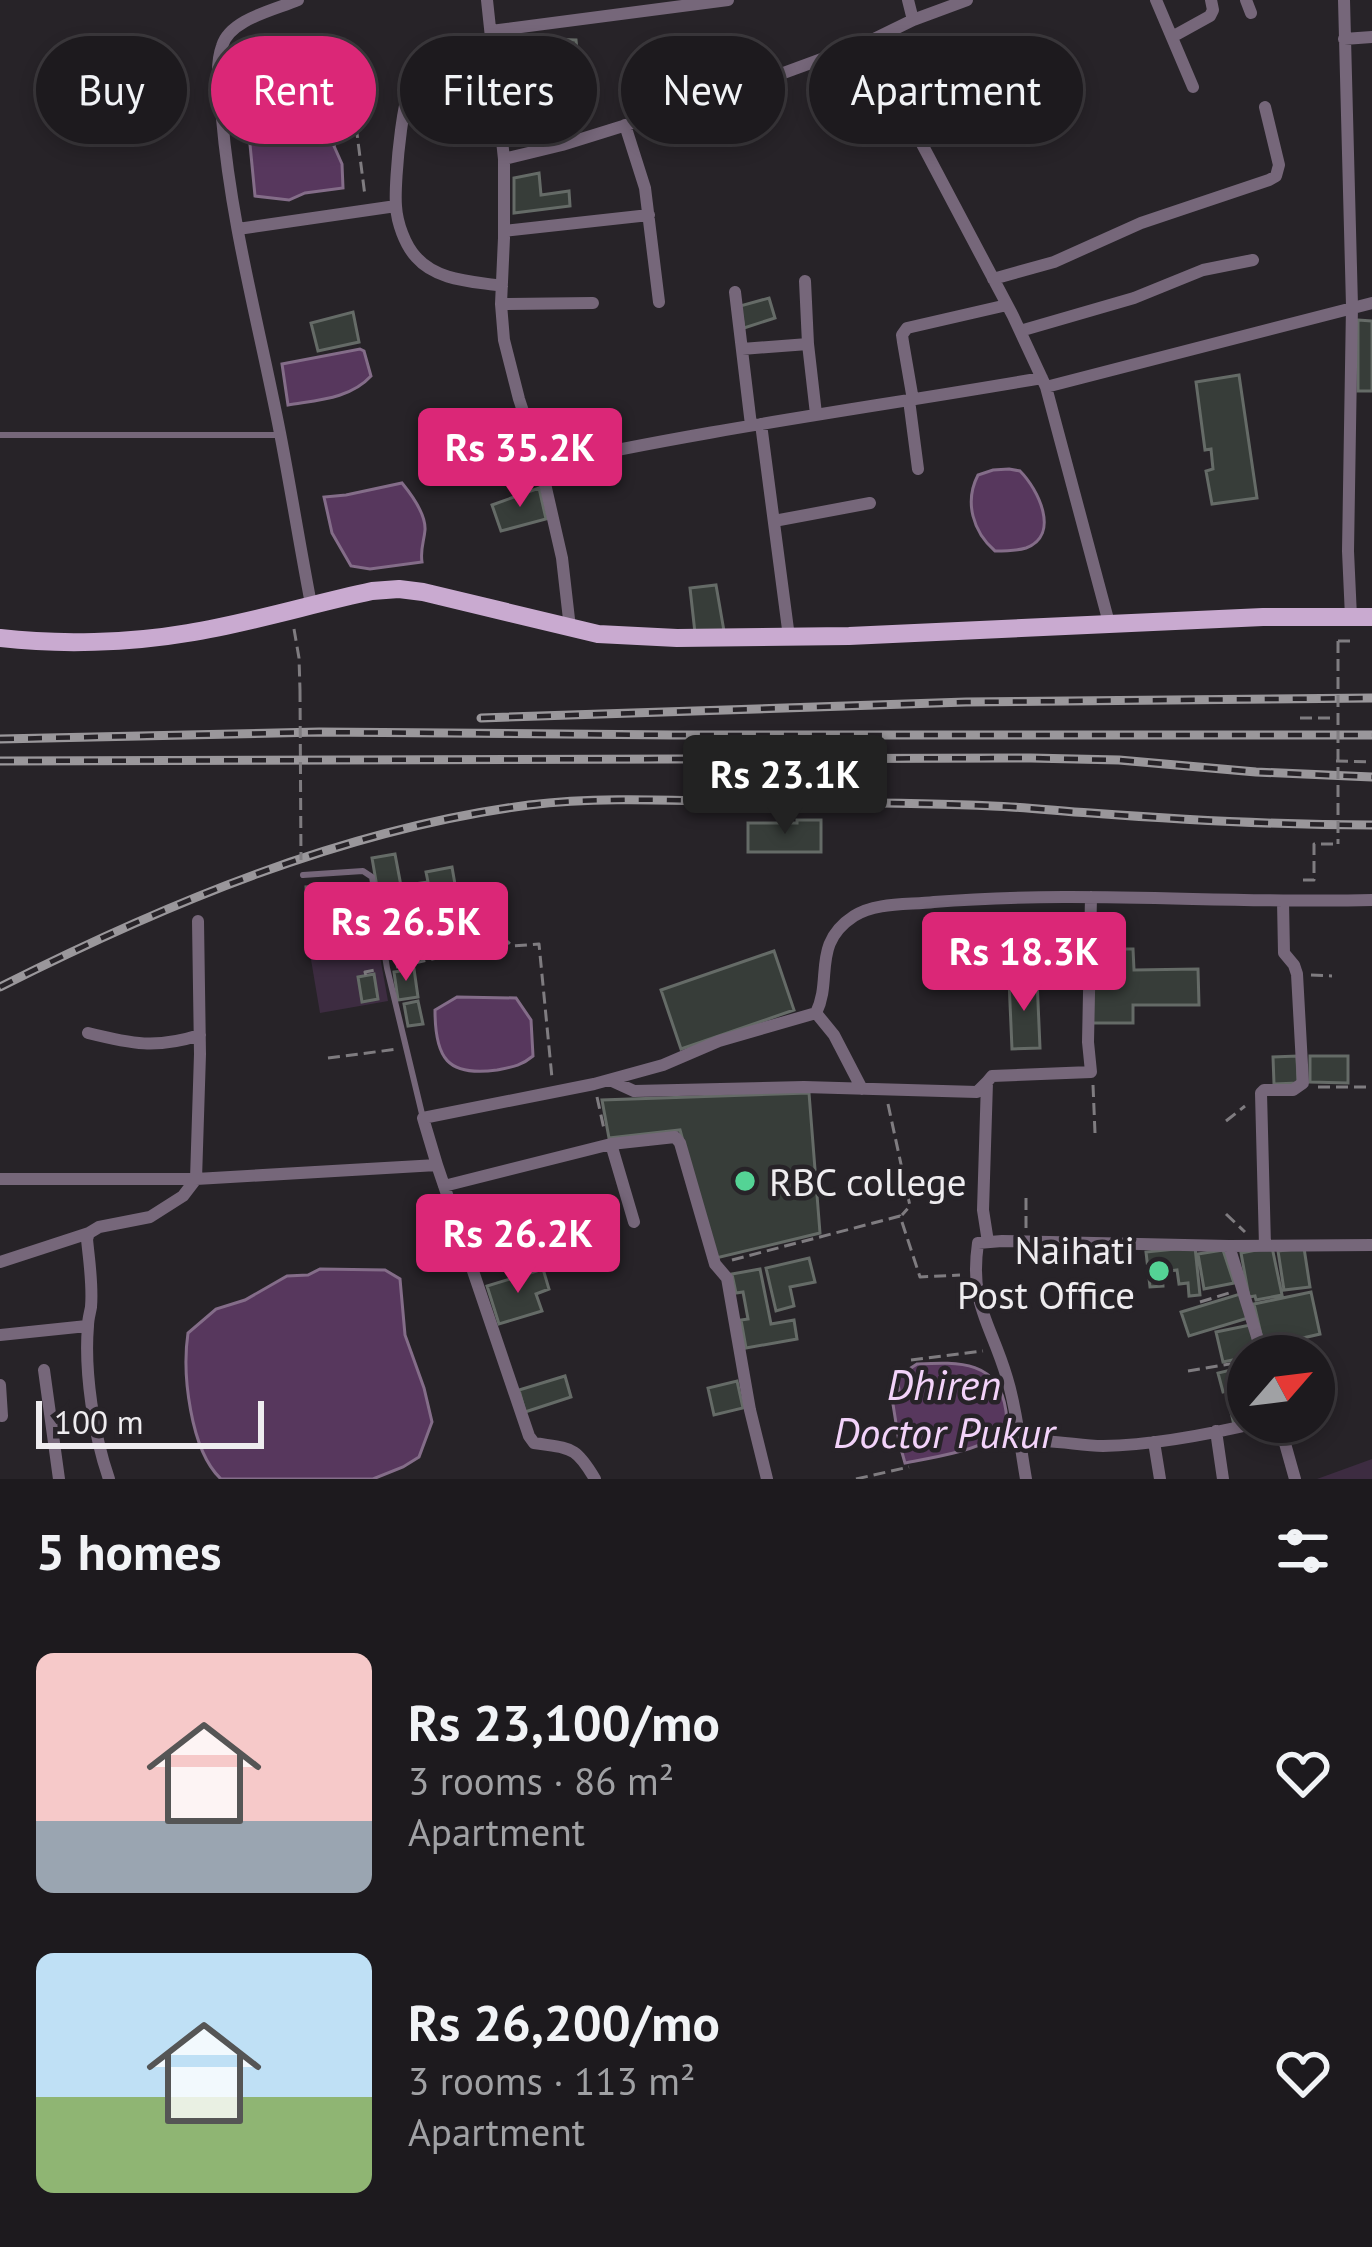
<!DOCTYPE html>
<html lang="en">
<head>
<meta charset="utf-8">
<style>
	:root { --surface:#1d1a1e; --page:#252327; --text:#f1f3f6; --muted:#a0a1a4; --line:#3b383c; --accent:#db2777 }
	body { margin:0; font-family:"PT Sans",sans-serif; background:var(--page); color:var(--text); height:100vh; display:flex; flex-direction:column; font-size:45px; white-space:nowrap }
	* { box-sizing:border-box; margin:0 }
	p { font-size:39px; color:var(--muted) }
	.icon { flex:none; width:66px; height:66px; fill:none; stroke:currentColor; stroke-width:2; stroke-linecap:round; stroke-linejoin:round }
	.map { position:relative; height:1479px; overflow:hidden }
	.details { display:flex; flex-direction:column; background:var(--surface); flex:1 }
	.details>* { flex:none }
	.hud { position:absolute; left:36px; top:36px; width:1302px; height:108px; display:flex; gap:24px }
	.needle { width:78px; rotate:62deg }
	.buttons { position:absolute; left:1227px; top:1335px; display:grid; gap:24px }
	.buttons a { display:grid; place-items:center; width:108px; height:108px; border-radius:50%; background:var(--surface); box-shadow:0 6px 18px #0003,0 0 0 3px var(--line); font-size:60px }
	.scale { position:absolute; left:36px; bottom:30px; width:228px; box-sizing:border-box; padding-left:12px; border:6px solid #eeecef; border-top:0; font-size:33px; line-height:42px; white-space:nowrap; color:#eeecef; -webkit-text-stroke:9px #272328; paint-order:stroke }
	.price { position:absolute; translate:-50% -102px; padding:0 27px; border-radius:12px; background:var(--accent); color:#fff; font-size:39px; line-height:78px; filter:drop-shadow(0 3px 6px #0008) }
	.price::after { content:''; position:absolute; left:50%; top:72px; width:36px; height:27px; margin-left:-18px; background:inherit; clip-path:polygon(0 0,100% 0,50% 100%) }
	.price.active { background:#222; color:#fff }
	ul { padding:0; list-style:none }
	li { display:flex; align-items:center; gap:36px; height:300px; padding:0 36px }
	li span { display:grid; place-items:center; flex:none; width:336px; height:240px; border-radius:18px; color:#555 }
	li>.icon { margin-inline-start:auto }
	span .icon { width:144px; height:144px; fill:#fffc; stroke-width:1 }
	li b { font-size:51px }
	h2 { display:flex; justify-content:space-between; align-items:center; height:144px; padding:0 36px; font-size:51px }
	.tag { padding:0 42px; border-radius:54px; background:var(--surface); box-shadow:0 6px 18px #0003,0 0 0 3px var(--line); font-size:42px; line-height:108px }
	.tag.active { background:var(--accent); color:#fff }
	.map>svg:first-child { display:block }
	.green { fill:#3d2c41 }
	.water { fill:#57375d; stroke:#846d89; stroke-width:3 }
	.building { fill:#373d39; stroke:#656b67; stroke-width:3 }
	.lines { fill:none; stroke-linecap:round; stroke-linejoin:round }
	.path { stroke:#7f7c80; stroke-width:3; stroke-dasharray:12 6; stroke-linecap:butt }
	.service { stroke:#76677a; stroke-width:6 }
	.minor { stroke:#76677a; stroke-width:12 }
	.primary { stroke:#c9aad0; stroke-width:18 }
	.rail-casing { stroke:#9a979b; stroke-width:9 }
	.rail { stroke:#272328; stroke-width:4.5; stroke-dasharray:14; stroke-linecap:butt }
	.path-bridge { stroke:#7f7c80; stroke-width:3; stroke-dasharray:12 6; stroke-linecap:butt }
	.poi-dot { fill:#54d395; stroke:#272328; stroke-width:4.5 }
	.labels { text-anchor:middle; dominant-baseline:central; stroke-width:9; stroke-linejoin:round; paint-order:stroke }
	.poi-label { font-size:39px; fill:#eeecef; stroke:#272328; text-anchor:start }
	.water-label { font-size:42px; font-style:italic; fill:#f3d3fa; stroke:#272328 }
</style>
</head>
<body>
<div class="map">
<svg width="1372" height="1479" viewBox="0 0 1372 1479">
	<rect width="100%" height="100%" fill="#272328"/>
	<!-- green -->
	<path class="green" d="M372,912L388,1001L320,1013L305,924Z
		M1372,1459V1479H1317Z"/>
	<!-- water -->
	<path class="water" d="M267,73H319C326,81 340,114 341,125C341,132 337,140 334,146L342,164L343,188L305,193L289,200L255,196L248,124L249,84Z
		M360,349L364,351L371,376C350,399 317,400 288,405L282,364Z
		M1009,469L1020,471C1038,489 1061,535 1026,548C1016,551 1005,551 995,551C973,532 964,502 978,475L993,470Z
		M402,483C411,494 426,514 425,530C424,542 420,549 422,562L370,569L351,566L332,533L324,497L346,495Z
		M457,997L516,998L531,1020L533,1056C521,1066 512,1067 497,1070C447,1077 435,1058 435,1010Z
		M320,1269L385,1270L400,1279L405,1335L424,1388L432,1422L419,1457L403,1467L373,1479H221C190,1450 182,1373 188,1333L216,1309L245,1300L287,1276L308,1275Z
		M917,1364C959,1362 999,1360 1006,1411C1007,1420 1007,1430 997,1436C976,1451 931,1458 905,1463L899,1442L892,1398L899,1390L897,1377Z"/>
	<!-- building -->
	<path class="building" d="M540,39L576,40L578,60L543,67Z
		M539,173L541,195L569,191L570,206L514,213V178Z
		M769,298L775,318L744,328L740,306Z
		M353,312L359,342L318,351L311,323Z
		M1358,320L1372,321V391H1358Z
		M1239,375L1257,498L1212,504L1206,471L1213,469L1211,449L1205,450L1196,382Z
		M539,488L546,519L501,531L492,505Z
		M716,585L724,631L695,633L690,588Z
		M797,820H821V852H748V823H797Z
		M395,854L401,886L428,882L426,872L452,867L465,942L437,947L430,908L408,912L413,941L387,945L372,858Z
		M325,886L326,918L307,919L306,887Z
		M1092,949H1133L1134,970L1198,969L1199,1005H1133V1023H1092Z
		M774,951L794,1010L681,1049L661,990Z
		M414,969L418,997L398,1000L394,972Z
		M374,974L378,999L362,1002L358,977Z
		M1037,979L1040,1048L1012,1049L1009,980Z
		M418,1001L423,1024L408,1026L404,1004Z
		M1297,1056L1298,1083L1274,1084L1273,1057Z
		M1310,1056H1348V1083L1310,1082Z
		M809,1093L820,1233L716,1258L680,1130L609,1138L602,1100Z
		M1195,1247L1200,1295L1189,1296L1188,1283L1179,1284L1177,1270L1162,1272L1163,1286L1150,1287L1146,1252Z
		M1272,1247L1282,1295L1256,1300L1255,1296L1249,1297L1241,1253Z
		M1304,1248L1310,1287L1284,1290L1278,1251Z
		M1223,1250L1234,1283L1204,1289L1198,1254Z
		M809,1258L815,1282L790,1287L794,1306L776,1311L766,1268Z
		M543,1269L549,1289L536,1294L542,1311L499,1324L487,1286Z
		M760,1269L771,1324L794,1320L797,1339L746,1348L741,1320L748,1319L743,1292L736,1293L732,1274Z
		M1311,1292L1320,1334L1264,1347L1254,1304Z
		M1240,1294L1248,1318L1189,1336L1181,1312Z
		M1250,1325L1257,1355L1223,1362L1216,1332Z
		M1248,1366V1386L1223,1392L1218,1373Z
		M565,1376L571,1397L525,1412L519,1390Z
		M737,1381L743,1408L714,1415L708,1388Z
		M1248,1390V1422L1234,1425L1231,1412L1244,1409L1239,1392Z"/>
	<g class="lines">
		<!-- path -->
		<path class="path" d="M356,126L365,196
			M294,629L299,658L300,690
			M1338,641H1352V637
			M1300,718H1336
			M1336,761L1372,762
			M1303,880H1314V844H1338
			M396,967L451,955L469,943L507,941L512,946L539,944L552,1078
			M366,975L365,972L375,970
			M1311,975L1332,976
			M328,1058L398,1049
			M1093,1085L1095,1133
			M1318,1087H1372
			M597,1097L604,1129
			M888,1104L910,1206L902,1215
			M1226,1121L1245,1106
			M1226,1214L1245,1232
			M1026,1228V1196
			M732,1260L900,1216L920,1277L960,1275
			M1200,1302L1229,1293
			M911,1360L983,1351
			M1188,1371L1248,1361
			M856,1479L909,1467"/>
		<!-- service -->
		<path class="service" d="M0,435H277
			M303,875L363,871L372,877L387,968L423,1118"/>
		<!-- minor -->
		<path class="minor" d="M298,0C275,10 230,19 222,46C214,68 220,95 222,118C231,225 260,329 280,433C291,490 300,547 311,604
			M487,0L504,159V238L501,304L504,340L519,399L541,466L562,558L570,628
			M908,0L913,20L868,42L1013,316L1046,387L1109,623
			M1156,0L1193,87
			M1246,0L1251,13
			M1344,0L1352,306L1348,551L1351,617
			M913,20L967,0
			M491,31L728,0
			M1172,37L1210,16L1213,10L1211,0
			M1344,39L1372,37
			M494,53C476,55 437,55 421,64C403,74 394,183 396,206C397,223 405,245 416,257C437,281 472,281 502,286
			M625,125L645,188L659,302
			M504,159L562,145L726,94L868,42
			M238,229L396,206
			M504,231L649,215
			M993,279L1054,262L1141,223L1269,180L1276,176L1279,165L1265,107
			M805,281L808,344L816,414
			M735,292L751,425
			M501,304L593,303
			M1020,331L1134,298L1203,270L1253,260
			M742,349L808,344
			M1046,387L1372,303
			M909,400L918,469
			M913,400L903,342L902,335L907,328L1007,305
			M761,424L789,637
			M541,466C707,429 875,407 1042,378
			M774,521L870,503
			M816,1013L834,1035L862,1089
			M88,1033C132,1044 156,1049 200,1035
			M610,1080L634,1091L804,1087L977,1092L987,1082L983,1210L988,1242
			M987,1082L992,1076L1091,1072L1088,1042L1091,897
			M611,1144L634,1222
			M437,1165L423,1118L594,1084L663,1065L719,1041L816,1013C833,979 811,944 854,916C876,902 908,905 934,902C1080,890 1226,904 1372,900
			M0,1179H196L437,1165L529,1436L534,1443C571,1449 575,1445 595,1479
			M444,1186L611,1144L675,1137L680,1143L715,1264L727,1278L750,1410L767,1479
			M1229,1246L1372,1245
			M1265,1246L1261,1093L1264,1090H1293L1303,1083L1297,974L1294,965L1284,953L1283,901
			M0,1262L89,1233
			M0,1335L87,1326
			M44,1370L59,1479
			M0,1385L2,1416
			M1279,1422L1295,1479
			M1216,1431L1223,1479
			M1154,1442L1160,1479
			M1020,1444C1048,1437 1075,1446 1103,1446C1155,1445 1211,1434 1261,1422
			M109,1479C94,1436 84,1372 88,1326C88,1319 90,1313 91,1307C93,1284 89,1261 87,1239L89,1233L99,1227L150,1217L183,1196L196,1179L200,1054L198,921
			M1026,1479C1020,1446 1017,1410 1007,1378C991,1323 969,1305 978,1243L1002,1241L1229,1246L1263,1356"/>
		<!-- primary -->
		<path class="primary" d="M0,638C59,645 130,643 188,633C250,623 311,604 372,591L399,589L423,592L598,634L677,638L849,636L1263,617H1372"/>
		<!-- rail casing -->
		<g class="rail-casing">
			<path id="rail" d="M481,718L966,702L1372,698
				M0,739L319,732L674,735H1372
				M0,761L1031,758L1119,760L1256,772L1372,777
				M0,987C165,904 344,829 529,805C604,796 681,801 756,802C834,803 913,802 992,806C1025,807 1058,811 1091,813C1185,820 1278,825 1372,825"/>
		</g>
		<!-- rail -->
		<use href="#rail" class="rail"/>
		<!-- path-bridge -->
		<path class="path-bridge" d="M1338,641V844
			M300,690L301,860"/>
	</g>
	<!-- markers -->
	<g class="poi-dot">
		<circle cx="745" cy="1181" r="12"/>
		<circle cx="1159" cy="1271" r="12"/>
	</g>
	<g class="labels">
		<!-- poi labels -->
		<g class="poi-label">
			<text x="769" y="1181">RBC college</text>
			<text x="1135" y="1249" text-anchor="end">Naihati<tspan x="1135" dy="45">Post Office</tspan></text>
		</g>
		<!-- water labels -->
		<g class="water-label">
			<text x="944" y="1384">Dhiren<tspan x="944" dy="48">Doctor Pukur</tspan></text>
		</g>
	</g>
</svg>
<div class="buttons">
<a><svg class="needle" viewBox="-14 -14 28 28"><path d="M0-13l5 13h-10z" fill="#e53935"/><path d="M0 13l5-13h-10z" fill="#a0a1a4"/></svg></a>
</div>
<div class="scale">100 m</div>
<b class="price" style="left:520px;top:510px">Rs 35.2K</b>
<b class="price active" style="left:785px;top:837px">Rs 23.1K</b>
<b class="price" style="left:406px;top:984px">Rs 26.5K</b>
<b class="price" style="left:1024px;top:1014px">Rs 18.3K</b>
<b class="price" style="left:518px;top:1296px">Rs 26.2K</b>
<div class="hud">
<a class="tag">Buy</a>
<a class="tag active">Rent</a>
<a class="tag">Filters</a>
<a class="tag">New</a>
<a class="tag">Apartment</a>
</div>
</div>
<section class="details">
<h2>5 homes<svg class="icon" aria-label="filters" viewBox="0 0 24 24"><path d="M4 7h16M4 17h16"/><circle cx="9" cy="7" r="2"/><circle cx="15" cy="17" r="2"/></svg></h2>
<ul>
<li><span style="background:linear-gradient(#f6c9c9 70%,#9aa5b1 0)"><svg class="icon" aria-label="home" viewBox="0 0 24 24"><path d="M3 11l9-7 9 7M6 9v11h12V9"/></svg></span><div><b>Rs 23,100/mo</b><p>3 rooms · 86 m²</p><p>Apartment</p></div><svg class="icon" aria-label="heart" viewBox="0 0 24 24"><path d="M12 20l-8-8c-3-5 5-10 8-4 3-6 11-1 8 4z"/></svg></li>
<li><span style="background:linear-gradient(#bfe0f5 60%,#8fb573 0)"><svg class="icon" aria-label="home" viewBox="0 0 24 24"><path d="M3 11l9-7 9 7M6 9v11h12V9"/></svg></span><div><b>Rs 26,200/mo</b><p>3 rooms · 113 m²</p><p>Apartment</p></div><svg class="icon" aria-label="heart" viewBox="0 0 24 24"><path d="M12 20l-8-8c-3-5 5-10 8-4 3-6 11-1 8 4z"/></svg></li>
</ul>
</section>
</body>
</html>
